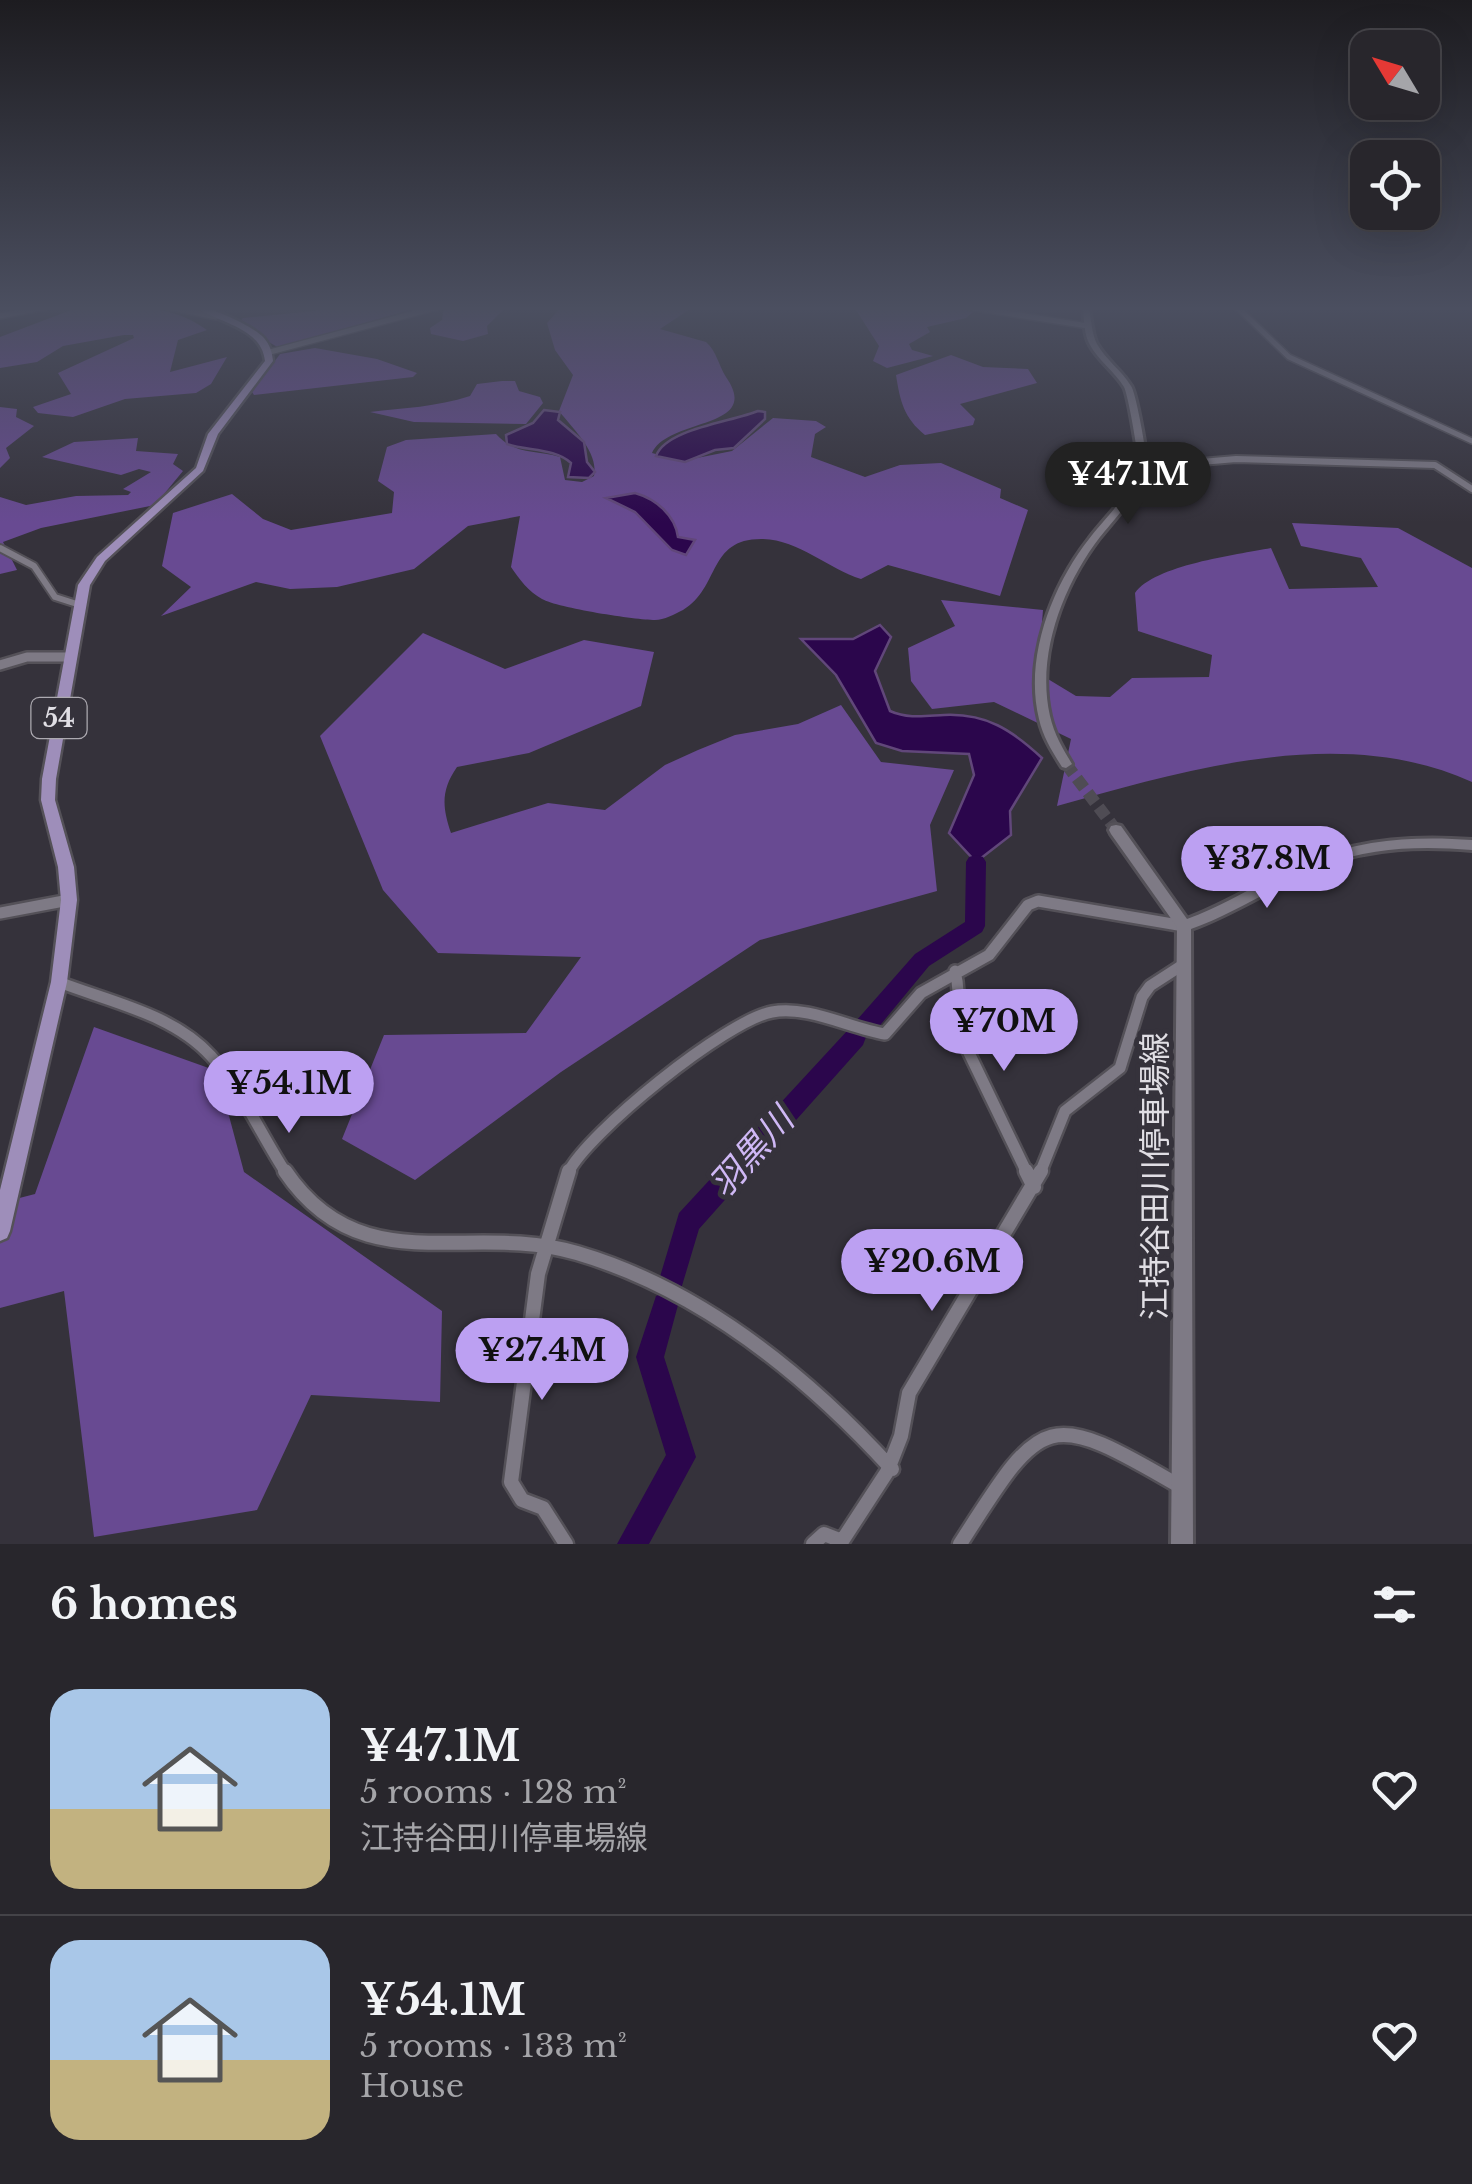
<!DOCTYPE html>
<html lang="en">
<head>
<meta charset="utf-8">
<style>
	:root { --surface:#28262c; --page:#302e34; --text:#f1f3f6; --muted:#a5a5a9; --line:#444348; --accent:#bca0f2 }
	body { margin:0; font-family:"Libre Baskerville","Noto Sans JP",serif; background:var(--page); color:var(--text); height:100vh; display:flex; flex-direction:column; font-size:38px; white-space:nowrap }
	* { box-sizing:border-box; margin:0 }
	p { font-size:32px; color:var(--muted) }
	.icon { flex:none; width:55px; height:55px; fill:none; stroke:currentColor; stroke-width:2; stroke-linecap:round; stroke-linejoin:round }
	.map { position:relative; height:1544px; overflow:hidden }
	.drawer { display:flex; flex-direction:column; background:var(--surface); flex:1 }
	.drawer>* { flex:none }
	.needle { width:65px; rotate:308deg }
	.fabs { position:absolute; left:1350px; top:30px; display:grid; gap:20px }
	.fabs a { display:grid; place-items:center; width:90px; height:90px; border-radius:20px; background:var(--surface); box-shadow:0 10px 40px #0002,0 0 0 2px var(--line); font-size:50px }
	.price { position:absolute; translate:-50% -85px; padding:0 22px; border-radius:35px; background:var(--accent); color:#111; font-size:32px; line-height:65px; filter:drop-shadow(0 2px 5px #0008) }
	.price::after { content:''; position:absolute; left:50%; top:60px; width:30px; height:22px; margin-left:-15px; background:inherit; clip-path:polygon(0 0,100% 0,50% 100%) }
	.price.selected { background:#222; color:#fff }
	ul { padding:0; list-style:none }
	li { display:flex; align-items:center; gap:30px; height:250px; padding:0 50px }
	li+li { border-top:2px solid var(--line) }
	li span { display:grid; place-items:center; flex:none; width:280px; height:200px; border-radius:30px; color:#555 }
	li>.icon { margin-inline-start:auto }
	span .icon { width:120px; height:120px; fill:#fffc; stroke-width:1 }
	li b { font-size:42px }
	h2 { display:flex; justify-content:space-between; align-items:center; height:120px; padding:0 50px; font-size:42px }
	.map>svg:first-child { display:block }
	.forest { fill:#684a92 }
	.water { fill:#2b064c; stroke:#61477a; stroke-width:2.5 }
	.lines { fill:none; stroke-linecap:round; stroke-linejoin:round }
	.river { fill:#2b064c; fill-rule:evenodd }
	.secondary-tunnel { stroke:#4f4c54; stroke-width:12; stroke-dasharray:12 6; stroke-linecap:butt }
	.minor-far4-casing { stroke:#545158; stroke-width:8 }
	.minor-far3-casing { stroke:#545158; stroke-width:10 }
	.minor-far2-casing { stroke:#545158; stroke-width:14 }
	.minor-far1-casing { stroke:#545158; stroke-width:16 }
	.minor-casing { stroke:#545158; stroke-width:19 }
	.secondary-casing { stroke:#545158; stroke-width:6 }
	.primary-casing { stroke:#545158; stroke-width:5 }
	.minor-far4 { stroke:#7e7a85; stroke-width:5 }
	.minor-far3 { stroke:#7e7a85; stroke-width:6 }
	.minor-far2 { stroke:#7e7a85; stroke-width:9 }
	.minor-far1 { stroke:#7e7a85; stroke-width:11 }
	.minor { stroke:#7e7a85; stroke-width:14 }
	.secondary { fill:#7e7a85; fill-rule:evenodd }
	.primary { fill:#9e8eba; fill-rule:evenodd }
	.labels { text-anchor:middle; dominant-baseline:central; stroke-width:10; stroke-linejoin:round; paint-order:stroke }
	.shield { fill:#35323b; stroke:#adaab1; stroke-width:2.5 }
	.shield-label { font-size:25px; font-weight:bold; fill:#e0dee4 }
	.near-street-label { font-size:32px; fill:#e0dee4; stroke:#35323b }
	.near-water-label { font-size:35px; font-style:italic; fill:#cfb8f5; stroke:#35323b }
</style>
</head>
<body>
<div class="map">
<svg width="1472" height="1544" viewBox="0 0 1472 1544">
	<rect width="100%" height="100%" fill="#35323b"/>
	<!-- forest -->
	<path class="forest" d="M79,307C123,307 170,302 207,330L178,340L170,372L227,357L211,384L196,393L125,399L73,417L38,413L33,407L71,394L58,373L134,338L133,335H124L63,346L37,362L0,368V337Z
		M352,307H420L279,348L238,324L243,318Z
		M460,307H499L504,309L487,326L488,334L463,341L431,334L430,328L442,320L443,311Z
		M561,307H693L660,329L706,342C717,352 718,364 726,377C763,430 669,417 652,453L682,461L732,451L773,418L816,421L826,427L815,434L811,457L865,477L900,465L941,463L1001,489L1000,498L1028,510L1000,596L888,565L861,579C829,569 799,540 763,539C707,538 721,587 683,610C675,614 664,620 655,620C636,620 558,608 542,599C529,592 519,579 511,567L520,516L468,526L414,569L337,587L290,589L256,582L161,616L191,587L162,566L173,513L232,494L263,519L291,530L392,513L394,492L378,481L387,447L406,440L496,434C515,455 534,450 560,457L565,480L582,482L594,476C599,452 572,428 559,411L573,375L555,350L547,323Z
		M854,307H979L966,318L927,327L930,332L909,344L912,350L933,356L887,368L873,361L879,346Z
		M315,348L377,359L417,373L413,377L254,395L252,392L280,354Z
		M951,355L983,367L1028,369L1037,383L960,404L975,419L973,425L925,435C904,418 900,401 896,375Z
		M502,381H515L519,391L540,397L543,403L526,424L414,422L370,412C404,408 436,407 470,396L477,384Z
		M0,407L17,409L16,417L34,426L6,448L10,458L0,468Z
		M138,438L136,451L178,454L173,464L183,471L155,505L41,528L3,542L17,570L0,574V497L26,505L76,496L128,495L131,492L123,489L151,472L139,469L121,475L42,457L74,442Z
		M1292,523L1398,528L1472,568V782C1342,723 1188,769 1057,806L1071,739L994,702L932,709L911,681L908,648L955,626L941,600L1043,610L1038,673L1076,696L1110,697L1132,678L1209,677L1212,655L1138,631L1135,593C1155,565 1235,555 1271,548L1289,589L1378,587L1361,558L1301,546Z
		M423,633L505,669L584,640L654,652L641,706L529,753L457,767C441,790 442,807 451,833L548,803L605,810L665,765L698,750L735,735L798,724L841,705L881,762L954,770L930,825L937,891L760,940L561,1072L415,1180L342,1139L384,1035L526,1033L581,957L438,953L383,890L320,736Z
		M94,1027L217,1071L244,1172L442,1311L440,1402L311,1395L257,1510L94,1537L64,1291L0,1308V1203L35,1194Z"/>
	<!-- water -->
	<path class="water" d="M544,410L560,412L558,420L584,442L587,462L595,472L589,478L568,477L571,463C555,448 527,451 507,444L506,435L533,423Z
		M758,411L765,412V419L734,448L715,450L685,462L656,456C666,429 731,422 758,411Z
		M635,493C656,499 675,515 678,537L695,540L686,555L672,550L635,512L606,498Z
		M880,625L891,637L875,671L890,711C908,719 925,716 944,715C986,713 1012,730 1042,758L1010,811L1011,835L976,862L949,833L974,775L969,754L902,751L876,743L836,675L801,639H853Z"/>
	<g class="lines">
		<!-- river -->
		<path class="river" d="M976,855L983,857L986,862L985,926L982,932L929,966L872,1035L866,1037L863,1045L699,1229L681,1289L672,1293L663,1289L659,1280L679,1213L847,1031L853,1029L856,1021L915,954L965,922L966,862L969,857Z
			M665,1292L674,1296L678,1305L664,1357L696,1457L649,1544H617L666,1455L636,1357L656,1296Z"/>
		<!-- secondary-tunnel -->
		<path class="secondary-tunnel" d="M1066,764L1116,830"/>
		<!-- minor-far4 casing -->
		<g class="minor-far4-casing">
			<path id="minor-far4" d="M169,307L216,317
				M968,307L1088,326
				M1237,307L1289,357L1472,441
				M0,316L46,307
				M270,352L438,307"/>
		</g>
		<!-- minor-far3 casing -->
		<g class="minor-far3-casing">
			<path id="minor-far3" d="M1143,467L1236,459L1435,465L1472,489
				M0,548L34,566L55,597L80,605"/>
		</g>
		<!-- minor-far2 casing -->
		<g class="minor-far2-casing">
			<path id="minor-far2" d="M0,665L27,657H70"/>
		</g>
		<!-- minor-far1 casing -->
		<g class="minor-far1-casing">
			<path id="minor-far1" d="M0,913L69,900
				M955,971C962,999 954,1006 957,1028L1027,1173
				M59,982C110,1002 173,1014 211,1056C242,1090 261,1135 286,1173
				M568,1173C587,1133 727,1020 772,1012C807,1005 850,1028 885,1034L921,993L989,955L1028,905L1038,901L1184,926
				M1040,1173L1065,1111L1120,1068L1142,997L1150,986L1184,964"/>
		</g>
		<!-- minor casing -->
		<g class="minor-casing">
			<path id="minor" d="M285,1171C361,1284 469,1221 577,1253C700,1289 807,1376 892,1469
				M1026,1171L1034,1187
				M566,1544L543,1508L522,1500L511,1482L538,1274L569,1171
				M813,1544L824,1534L842,1541L887,1472L901,1436L909,1393L1041,1171
				M960,1544C1043,1414 1045,1407 1181,1487"/>
		</g>
		<!-- secondary casing -->
		<g class="secondary-casing">
			<path id="secondary" d="M1083,307H1089C1091,319 1092,335 1097,344C1106,360 1122,371 1131,386C1136,392 1148,459 1147,468C1144,487 1113,521 1100,537C1063,585 1036,655 1050,716C1054,734 1063,749 1072,764L1066,768L1062,767C1052,751 1043,737 1039,719C1024,658 1052,586 1089,539C1104,519 1132,493 1138,469C1140,461 1128,394 1124,387C1115,372 1098,360 1090,345C1084,335 1084,319 1083,307Z
				M1116,825L1121,826L1187,919C1231,903 1269,876 1312,859C1364,839 1417,836 1472,840V850C1422,846 1372,847 1325,865C1279,883 1238,912 1191,929L1193,1544H1171L1177,927L1111,834L1109,830L1111,826Z"/>
		</g>
		<!-- primary casing -->
		<g class="primary-casing">
			<path id="primary" d="M196,307C212,307 253,326 264,338C270,345 272,352 273,361L218,434L203,471L105,561L90,585L56,779L55,800L74,867L77,900L67,982L10,1231L7,1238L0,1241V1190L51,982L61,900L58,867L41,800L42,779L78,585L97,557L196,468L208,434L265,361C261,327 220,324 196,307Z"/>
		</g>
		<!-- minor-far4 -->
		<use href="#minor-far4" class="minor-far4"/>
		<!-- minor-far3 -->
		<use href="#minor-far3" class="minor-far3"/>
		<!-- minor-far2 -->
		<use href="#minor-far2" class="minor-far2"/>
		<!-- minor-far1 -->
		<use href="#minor-far1" class="minor-far1"/>
		<!-- minor -->
		<use href="#minor" class="minor"/>
		<!-- secondary -->
		<use href="#secondary" class="secondary"/>
		<!-- primary -->
		<use href="#primary" class="primary"/>
	</g>
	<!-- sky -->
	<linearGradient id="sky" x2="0" y2="1"><stop stop-color="#1d1c20"/><stop offset="0.59" stop-color="#4b4f60"/><stop offset="1" stop-color="#4b4f60" stop-opacity="0"/></linearGradient>
	<rect width="1472" height="523" fill="url(#sky)"/>
	<g class="labels">
		<!-- shield labels -->
		<rect class="shield" x="31.5" y="698" width="55" height="40" rx="8"/>
		<g class="shield-label">
			<text x="59" y="718">54</text>
		</g>
		<!-- near-street labels -->
		<g class="near-street-label">
			<text transform="translate(1155 1176) rotate(-90)">江持谷田川停車場線</text>
		</g>
		<!-- near-water labels -->
		<g class="near-water-label">
			<text transform="translate(751 1152) rotate(-48)">羽黒川</text>
		</g>
	</g>
</svg>
<div class="fabs">
<a><svg class="needle" viewBox="-14 -14 28 28"><path d="M0-13l5 13h-10z" fill="#e53935"/><path d="M0 13l5-13h-10z" fill="#a5a5a9"/></svg></a>
<a><svg class="icon" aria-label="locate" viewBox="0 0 24 24"><circle cx="12" cy="12" r="6"/><path d="M12 2v4M12 18v4M2 12h4M18 12h4"/></svg></a>
</div>
<b class="price selected" style="left:1128px;top:527px">¥47.1M</b>
<b class="price" style="left:1267px;top:911px">¥37.8M</b>
<b class="price" style="left:1004px;top:1074px">¥70M</b>
<b class="price" style="left:289px;top:1136px">¥54.1M</b>
<b class="price" style="left:932px;top:1314px">¥20.6M</b>
<b class="price" style="left:542px;top:1403px">¥27.4M</b>
</div>
<section class="drawer">
<h2>6 homes<svg class="icon" aria-label="filters" viewBox="0 0 24 24"><path d="M4 7h16M4 17h16"/><circle cx="9" cy="7" r="2"/><circle cx="15" cy="17" r="2"/></svg></h2>
<ul>
<li><span style="background:linear-gradient(#a9c7e8 60%,#c2b280 0)"><svg class="icon" aria-label="home" viewBox="0 0 24 24"><path d="M3 11l9-7 9 7M6 9v11h12V9"/></svg></span><div><b>¥47.1M</b><p>5 rooms · 128 m²</p><p>江持谷田川停車場線</p></div><svg class="icon" aria-label="heart" viewBox="0 0 24 24"><path d="M12 20l-8-8c-3-5 5-10 8-4 3-6 11-1 8 4z"/></svg></li>
<li><span style="background:linear-gradient(#a9c7e8 60%,#c2b280 0)"><svg class="icon" aria-label="home" viewBox="0 0 24 24"><path d="M3 11l9-7 9 7M6 9v11h12V9"/></svg></span><div><b>¥54.1M</b><p>5 rooms · 133 m²</p><p>House</p></div><svg class="icon" aria-label="heart" viewBox="0 0 24 24"><path d="M12 20l-8-8c-3-5 5-10 8-4 3-6 11-1 8 4z"/></svg></li>
</ul>
</section>
</body>
</html>
